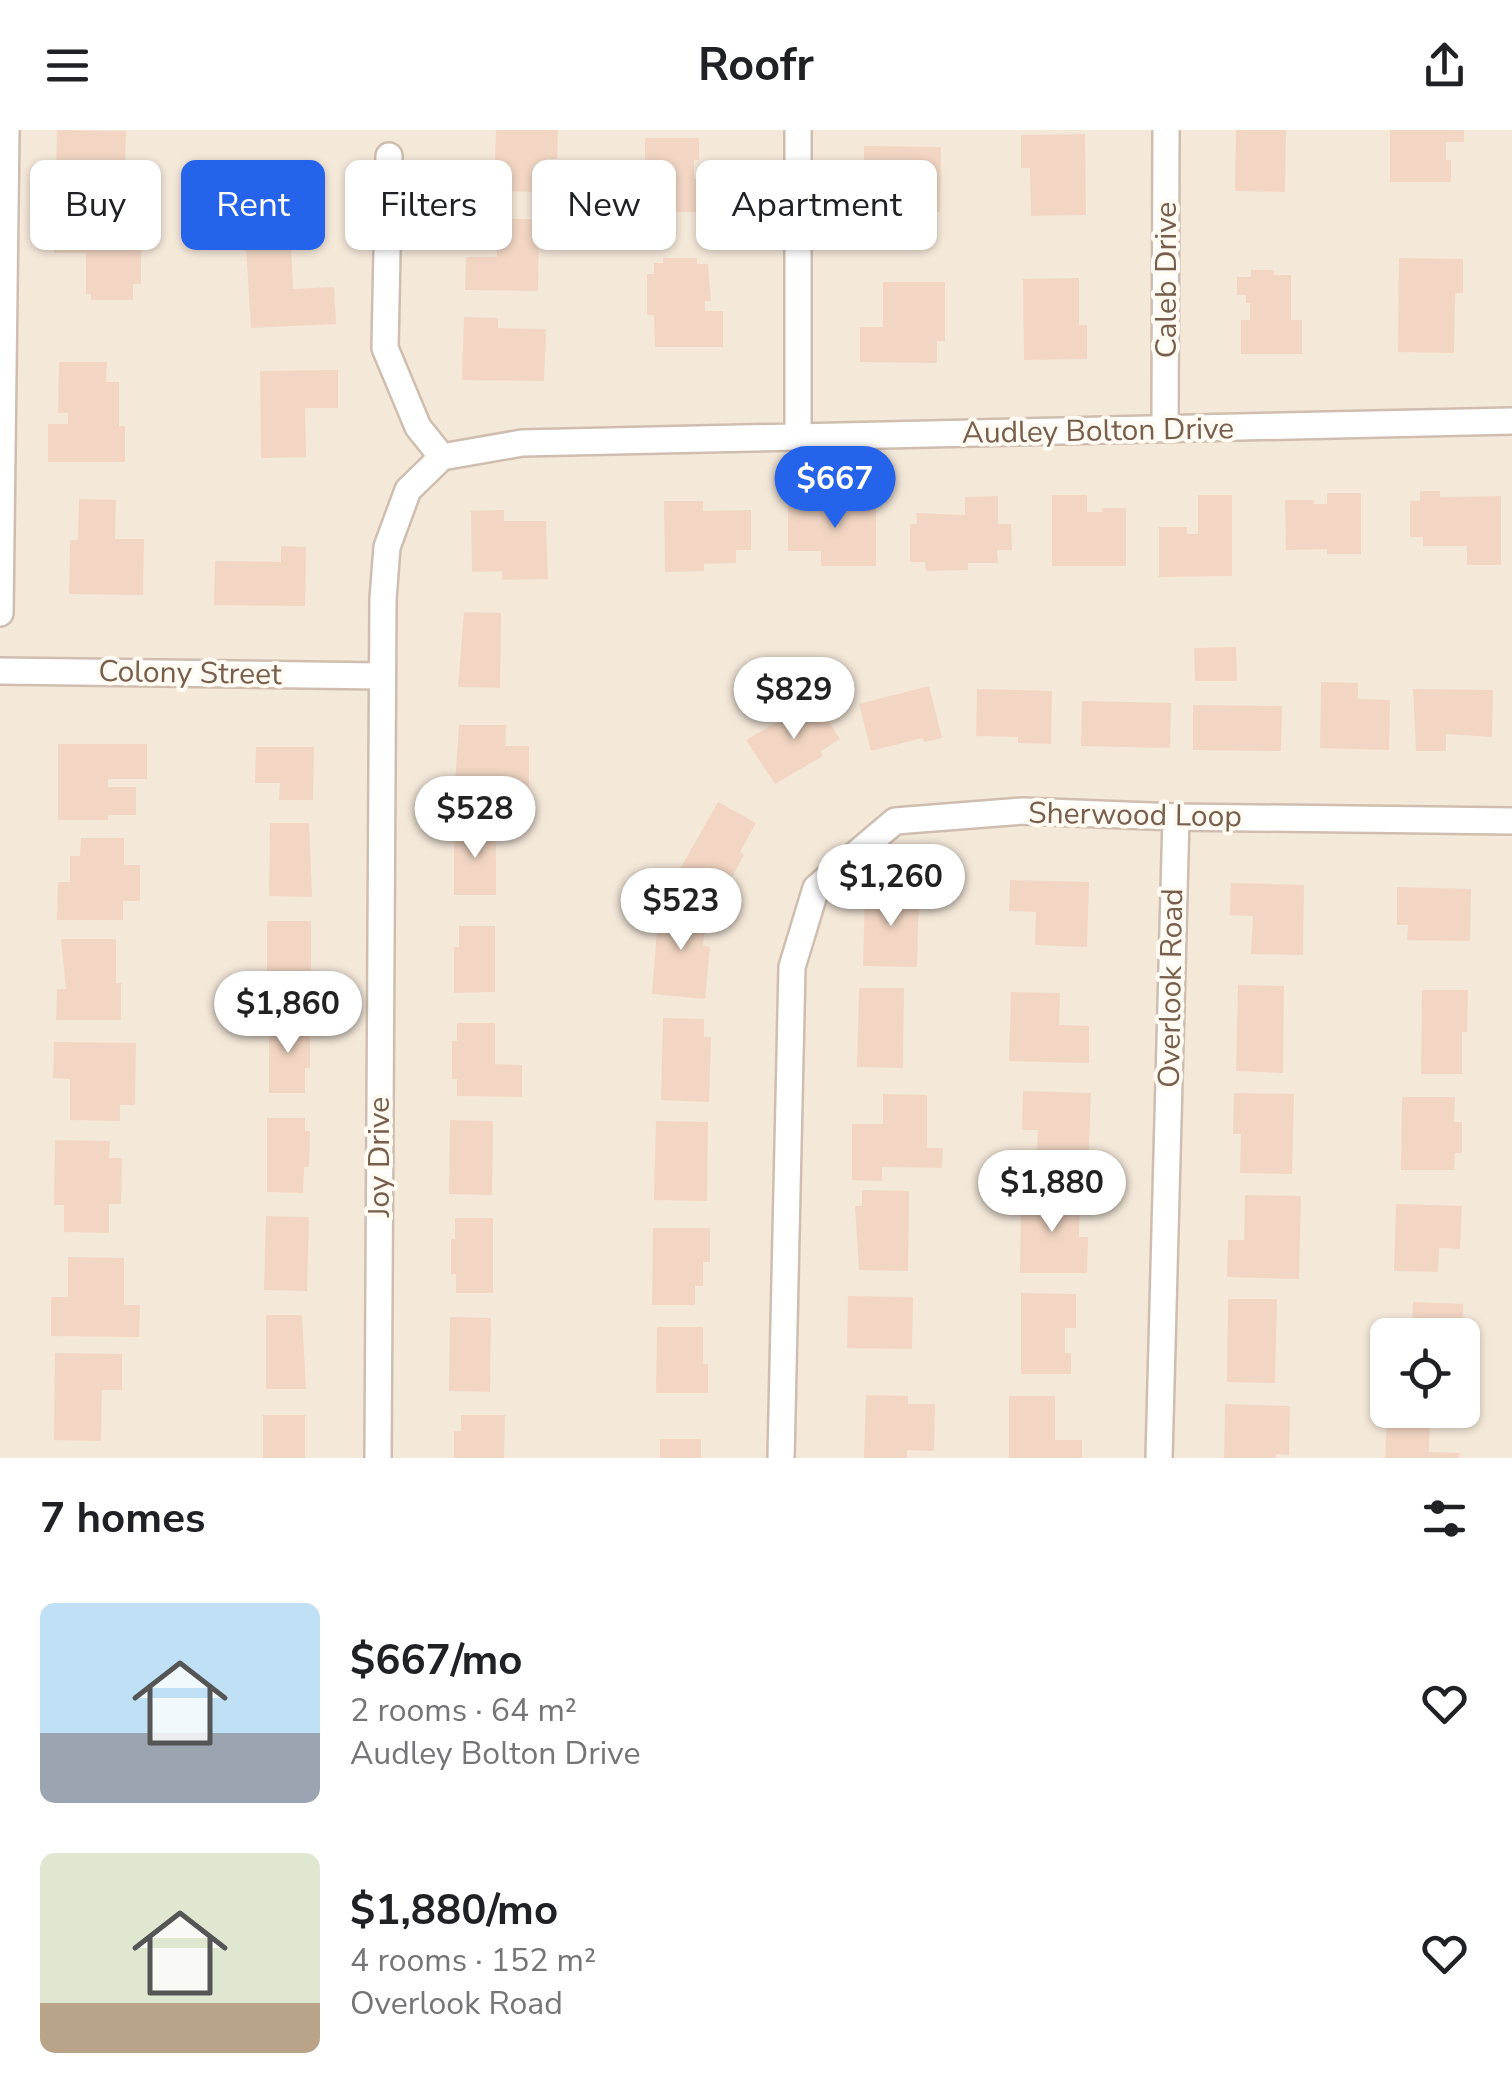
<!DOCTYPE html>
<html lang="en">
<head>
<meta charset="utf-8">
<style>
	:root { --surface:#fff; --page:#f2f2f2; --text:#202124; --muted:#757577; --accent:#2563eb }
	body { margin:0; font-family:"Nunito Sans",sans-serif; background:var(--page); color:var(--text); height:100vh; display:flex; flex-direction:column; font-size:38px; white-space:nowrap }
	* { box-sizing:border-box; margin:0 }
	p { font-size:32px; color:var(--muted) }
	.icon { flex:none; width:55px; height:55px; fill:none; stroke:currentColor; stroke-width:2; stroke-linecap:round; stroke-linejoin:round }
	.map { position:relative; height:1328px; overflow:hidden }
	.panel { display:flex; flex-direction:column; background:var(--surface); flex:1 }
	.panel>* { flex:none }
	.top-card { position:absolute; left:30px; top:30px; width:1000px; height:90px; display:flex; gap:20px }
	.buttons { position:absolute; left:1370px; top:1188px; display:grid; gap:20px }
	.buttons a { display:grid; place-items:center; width:110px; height:110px; border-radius:15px; background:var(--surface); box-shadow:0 2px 8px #0004; font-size:50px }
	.price { position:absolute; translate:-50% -85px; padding:0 22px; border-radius:35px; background:#fff; color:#222; font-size:32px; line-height:65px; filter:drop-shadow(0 2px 5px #0008) }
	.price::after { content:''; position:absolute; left:50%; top:60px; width:30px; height:22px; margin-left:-15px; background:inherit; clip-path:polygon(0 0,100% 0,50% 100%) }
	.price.active { background:var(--accent); color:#fff }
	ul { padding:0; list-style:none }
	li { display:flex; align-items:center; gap:30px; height:250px; padding:0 40px }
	li span { display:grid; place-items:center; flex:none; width:280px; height:200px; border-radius:15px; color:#555 }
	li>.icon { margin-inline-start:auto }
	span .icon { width:120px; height:120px; fill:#fffc; stroke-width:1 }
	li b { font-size:42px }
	h2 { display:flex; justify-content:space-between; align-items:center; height:120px; padding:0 40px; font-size:42px }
	.tag { padding:0 35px; border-radius:15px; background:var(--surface); box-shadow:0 2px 8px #0004; font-size:35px; line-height:90px }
	.tag.active { background:var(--accent); color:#fff }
	header { display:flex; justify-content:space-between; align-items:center; height:130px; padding:0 40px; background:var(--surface); font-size:45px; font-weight:700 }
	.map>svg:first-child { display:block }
	.residential { fill:#f4e8d9; fill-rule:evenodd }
	.building { fill:#f2d6c3 }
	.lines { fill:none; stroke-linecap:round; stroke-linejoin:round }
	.street-casing { stroke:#cfbeaf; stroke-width:30 }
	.street { stroke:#fff; stroke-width:25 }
	.labels { text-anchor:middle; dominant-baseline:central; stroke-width:8; stroke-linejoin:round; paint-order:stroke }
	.street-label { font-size:30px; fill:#785e4d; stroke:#fffaf2 }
</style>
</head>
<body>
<header><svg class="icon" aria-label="menu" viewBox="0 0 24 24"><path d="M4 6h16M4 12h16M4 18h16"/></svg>Roofr<svg class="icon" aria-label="share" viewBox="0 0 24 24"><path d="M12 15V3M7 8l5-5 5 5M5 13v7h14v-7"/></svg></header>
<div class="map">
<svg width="1512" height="1328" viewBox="0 0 1512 1328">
	<rect width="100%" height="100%" fill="#fcf6eb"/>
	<!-- residential -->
	<path class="residential" d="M0,0H1512V1328H0ZM1388,1205H1462V1280H1388Z"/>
	<!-- building -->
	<path class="building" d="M57,0L126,1L125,40L56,38Z
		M496,0H558L557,29H547L546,62L485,61L486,31H495Z
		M1236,0H1286L1285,62L1235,61Z
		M1390,0H1464V12H1446V30H1451V52H1390Z
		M1085,4L1086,85L1031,86L1030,38H1021V5Z
		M645,8H699V30H694V49H724V82H645Z
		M864,16L941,17L940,82L883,81V51H864Z
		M290,30L291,64H301L303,94L234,97L233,74L214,75L212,34Z
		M497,89H539L538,161L465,160L466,127H497Z
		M55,91H132V107H141V154H133V170H91V164H86V123H54Z
		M291,114L293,159L334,157L336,194L251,198L246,117Z
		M663,128H697V134H708L711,171H705V181H723V217H655L654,185H647V144H654V133H663Z
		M1399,128L1463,129V163H1455L1454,223L1398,222Z
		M1251,140H1274V145H1291V190H1302V224H1241V190H1250V173H1246V165H1237V147H1251Z
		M1079,148V195H1087V229L1024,230L1023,149Z
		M883,152H945V211H937V233L860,232V197H883Z
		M464,187L498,188V198L546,199L544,251L462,250Z
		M59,232H107L106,252H119V296H125V332H48V294H68V283H58Z
		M338,240V278H305L306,327L261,328L260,241Z
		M1420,361H1440V367L1501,366V435H1467V416H1423V407H1410V371H1420Z
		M1327,363H1361V424H1327V419L1286,420L1285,370H1314V374H1327Z
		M1052,365H1087V382H1102V378H1126V436H1052Z
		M1198,365H1232V446L1159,447V397H1187V404H1198Z
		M998,366V394H1011L1012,420H997L998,433H968V440L926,441L925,432H910V394H917L916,383L965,385V367Z
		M79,369L116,370L115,409H144L143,465L69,464L70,410H78Z
		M664,371H703V381L751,380V420H736V433L704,434V441L665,442Z
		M788,371H876V436H821V421H788Z
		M504,380V391H546L548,449L502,450V441L472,442L471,381Z
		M281,416L306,417L305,476L214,475L215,431L281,432Z
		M464,482L501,483L500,558L458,557Z
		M1236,517L1237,551H1195L1194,518Z
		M1321,552L1358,553V569L1390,570L1389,620L1320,618Z
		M929,556L942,608L924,612L923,608L871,621L859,574Z
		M977,559L1052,561L1051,614L1018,613V607L976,606Z
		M1413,559L1493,560L1492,607L1446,604V621H1416Z
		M815,570L840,609L821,621L823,626L775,654L746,610Z
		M1082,571L1171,573L1170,618L1081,616Z
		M1193,575L1282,576L1281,621L1193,620Z
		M459,595H506L505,616H529V664H503V671H461V654H455Z
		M58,614H147V649H108V657H136V685H108V690H58Z
		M256,617H314L313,670H279L280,653H255Z
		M718,672L756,693L740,722L744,725L723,763L680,739Z
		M270,693H309L312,767L269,766Z
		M454,697H496V765H454Z
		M81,708H124V735H140V771H123V790H57L58,752H70V726H80Z
		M1010,750L1089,752L1087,817L1035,815L1036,782L1009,781Z
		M1231,753L1304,755L1303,825L1251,824L1253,786L1230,785Z
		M1397,757L1471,759L1470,811L1407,810L1408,795H1397Z
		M865,761L919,762L917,837L863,836Z
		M659,775L707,779L703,816L710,817L705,869L652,864Z
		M267,791H311V864H267Z
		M459,796H495V862L454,863V817H459Z
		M61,809H116V853H121V890H56L57,859H66Z
		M1238,855L1284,856L1283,943L1236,941Z
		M859,858H904L903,938L857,937Z
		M1422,860H1468L1467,902H1462V944H1421Z
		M1011,862L1060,863L1059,895L1089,896V933L1009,931Z
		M663,888L704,889V907H711L709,972L661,970Z
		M269,889H305V902H310V938H305V963H269Z
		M457,893H495V934L522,935V967L457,966V949H452V911H457Z
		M54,912L136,913L135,975H120V991L70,990V949L53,948Z
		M1023,961L1091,963L1088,1041L1036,1039L1038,1000H1022Z
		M1234,963L1294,964L1292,1044L1240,1043L1241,1004H1233Z
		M883,964L927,965V1018H943L942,1038L882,1037V1051L852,1050V994H883Z
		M1402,967H1455L1454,992H1462V1023H1455L1454,1040H1401Z
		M267,988H305V1001H310L309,1037H304L303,1063L267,1062Z
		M450,990L493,991L492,1065L449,1064Z
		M656,991L708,992L707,1071L654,1070Z
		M55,1010L110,1011L109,1028H122L121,1074H109V1103L64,1102V1075H54Z
		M862,1060L909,1061L908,1141L859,1140L855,1076H862Z
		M1021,1064H1080L1079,1107H1088L1087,1143H1020Z
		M1245,1065L1301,1066L1299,1149L1227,1147L1228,1110H1244Z
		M1396,1074L1462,1076L1460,1119L1439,1118L1438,1142L1394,1141Z
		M266,1086L309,1087L307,1161L264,1160Z
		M455,1088H493V1163H456V1144H451V1109H455Z
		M653,1098H710V1132H703V1156H695V1175H652Z
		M68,1127L124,1128V1175H140L139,1207L51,1206V1167H68Z
		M1021,1163L1076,1164V1198H1065V1223H1071V1244H1021Z
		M848,1166L913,1167L912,1219L847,1218Z
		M1228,1169H1277L1275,1253L1227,1252Z
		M1413,1172L1463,1174L1462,1205H1412Z
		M266,1185H302L306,1259H266Z
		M450,1187L491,1188L490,1262L449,1261Z
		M657,1197H703V1234H708V1263H656Z
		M55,1223L122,1224V1260H102L101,1311L54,1310Z
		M866,1265L908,1266V1274H935L934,1321L907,1320V1328H864Z
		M1009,1266H1055V1310H1082V1328H1009Z
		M1225,1274L1290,1276L1289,1325L1276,1324V1328H1224Z
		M1387,1280H1430L1429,1322L1460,1323L1459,1328H1385Z
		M263,1285H305V1328H263Z
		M461,1285H505L504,1328H454V1301H461Z
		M660,1309H701V1328H660Z"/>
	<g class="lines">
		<!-- street casing -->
		<g class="street-casing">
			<path id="street" d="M798,0V307
				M389,26L385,218L418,297L442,327
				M1165,299L1166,0
				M0,483L6,0
				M0,541L380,546
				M378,1328L383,469L387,417L408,360L442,327L522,313L1512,291
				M781,1328L792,837L816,758L895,691L1023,681L1176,687L1512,691
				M1159,1328L1176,687"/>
		</g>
		<!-- street -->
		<use href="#street" class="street"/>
	</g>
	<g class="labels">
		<!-- street labels -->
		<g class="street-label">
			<text transform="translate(1166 150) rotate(-90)">Caleb Drive</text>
			<text transform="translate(1098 301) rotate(-1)">Audley Bolton Drive</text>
			<text transform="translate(190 543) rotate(1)">Colony Street</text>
			<text transform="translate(1135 685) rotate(1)">Sherwood Loop</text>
			<text transform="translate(1171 858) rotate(-89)">Overlook Road</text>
			<text transform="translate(379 1027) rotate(-90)">Joy Drive</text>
		</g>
	</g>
</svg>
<div class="buttons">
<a><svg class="icon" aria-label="locate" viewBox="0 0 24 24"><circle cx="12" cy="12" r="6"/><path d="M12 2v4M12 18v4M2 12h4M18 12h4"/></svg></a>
</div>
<b class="price active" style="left:835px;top:401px">$667</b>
<b class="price" style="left:794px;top:612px">$829</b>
<b class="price" style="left:475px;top:731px">$528</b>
<b class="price" style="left:891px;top:799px">$1,260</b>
<b class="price" style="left:681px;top:823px">$523</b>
<b class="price" style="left:288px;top:926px">$1,860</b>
<b class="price" style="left:1052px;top:1105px">$1,880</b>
<div class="top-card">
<a class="tag">Buy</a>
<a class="tag active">Rent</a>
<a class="tag">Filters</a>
<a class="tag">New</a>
<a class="tag">Apartment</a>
</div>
</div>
<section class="panel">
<h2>7 homes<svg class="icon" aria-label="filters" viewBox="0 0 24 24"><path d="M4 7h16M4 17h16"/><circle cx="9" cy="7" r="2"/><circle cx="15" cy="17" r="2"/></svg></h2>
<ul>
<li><span style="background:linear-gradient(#bfe0f5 65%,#9aa5b1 0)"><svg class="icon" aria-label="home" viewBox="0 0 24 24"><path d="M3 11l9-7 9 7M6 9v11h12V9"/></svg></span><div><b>$667/mo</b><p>2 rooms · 64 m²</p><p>Audley Bolton Drive</p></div><svg class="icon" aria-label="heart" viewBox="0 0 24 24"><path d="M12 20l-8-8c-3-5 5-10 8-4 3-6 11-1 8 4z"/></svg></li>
<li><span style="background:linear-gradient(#dfe7d0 75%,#b9a48a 0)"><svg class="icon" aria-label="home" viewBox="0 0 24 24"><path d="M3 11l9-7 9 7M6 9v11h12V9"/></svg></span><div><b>$1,880/mo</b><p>4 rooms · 152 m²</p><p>Overlook Road</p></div><svg class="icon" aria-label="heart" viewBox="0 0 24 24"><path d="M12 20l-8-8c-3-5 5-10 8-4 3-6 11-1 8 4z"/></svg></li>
</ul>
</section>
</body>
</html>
